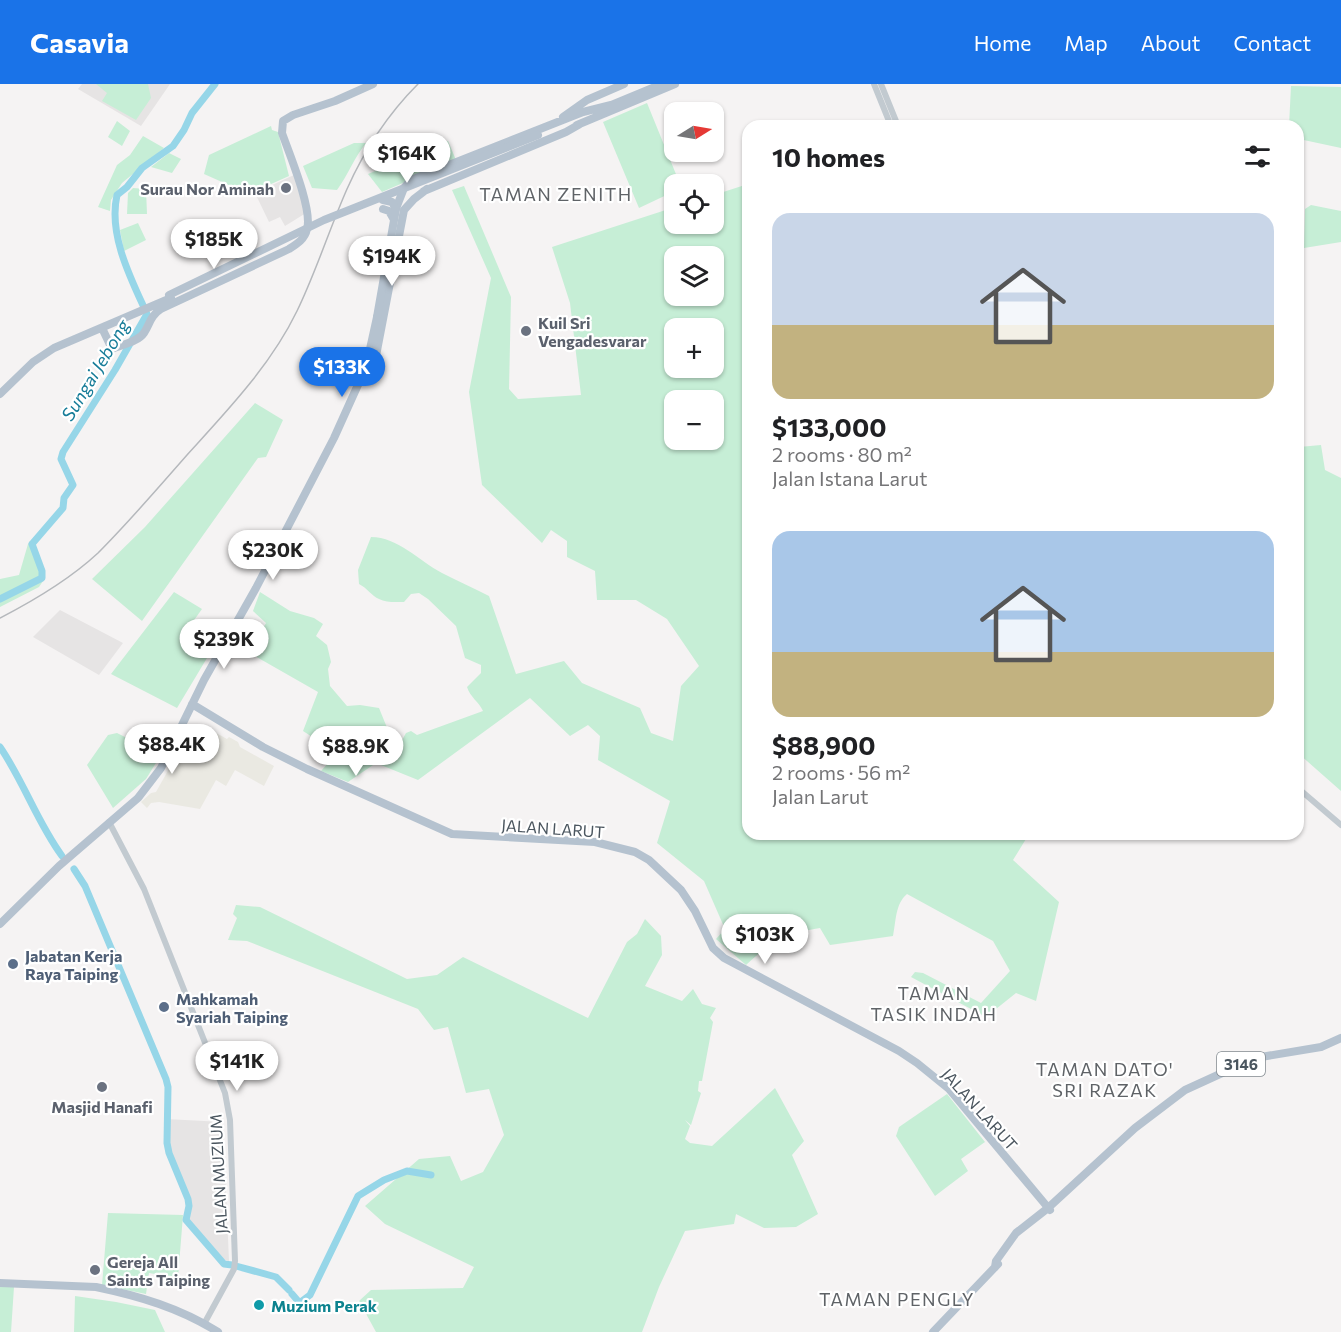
<!DOCTYPE html>
<html lang="en">
<head>
<meta charset="utf-8">
<style>
	:root { --surface:#fff; --page:#f6f6f6; --text:#202124; --muted:#757577; --accent:#1a73e8 }
	body { margin:0; font-family:Commissioner,sans-serif; background:var(--page); color:var(--text); height:100vh; display:flex; flex-direction:column; font-size:22px; white-space:nowrap }
	* { box-sizing:border-box; margin:0 }
	p { font-size:20px; color:var(--muted) }
	.icon { flex:none; width:33px; height:33px; fill:none; stroke:currentColor; stroke-width:2; stroke-linecap:round; stroke-linejoin:round }
	.map { position:relative; flex:1; overflow:hidden }
	.sheet { position:absolute; left:742px; top:36px; width:562px; height:720px; display:flex; flex-direction:column; background:var(--surface); border-radius:18px; box-shadow:0 2px 4px #0004 }
	.sheet>* { flex:none }
	.needle { width:39px; rotate:79deg }
	.buttons { position:absolute; left:664px; top:18px; display:grid; gap:12px }
	.buttons a { display:grid; place-items:center; width:60px; height:60px; border-radius:12px; background:var(--surface); box-shadow:0 2px 4px #0004; font-size:30px }
	.price { position:absolute; translate:-50% -51px; padding:0 14px; border-radius:21px; background:#fff; color:#222; font-size:20px; line-height:39px; filter:drop-shadow(0 2px 3px #0008) }
	.price::after { content:''; position:absolute; left:50%; top:36px; width:18px; height:14px; margin-left:-9px; background:inherit; clip-path:polygon(0 0,100% 0,50% 100%) }
	.price.active { background:var(--accent); color:#fff }
	ul { padding:0; list-style:none }
	li { display:grid; align-content:center; gap:12px; height:318px; padding:0 30px }
	li span { display:grid; place-items:center; height:186px; border-radius:18px; color:#555 }
	li>.icon { margin-inline-start:auto }
	span .icon { width:108px; height:108px; fill:#fffc; stroke-width:1 }
	li b { font-size:26px }
	h2 { display:flex; justify-content:space-between; align-items:center; height:72px; padding:0 30px; font-size:26px }
	header { display:flex; align-items:center; gap:36px; box-sizing:border-box; height:84px; padding:0 30px; background:var(--accent); color:#fff }
	header strong { font-size:28px }
	nav { display:flex; gap:33px; margin-inline-start:auto; font-size:21px }
	.map>svg:first-child { display:block }
	.commercial { fill:#eae9e2 }
	.education { fill:#e6e4e4 }
	.green { fill:#c6eed6; fill-rule:evenodd }
	.lines { fill:none; stroke-linecap:round; stroke-linejoin:round }
	.river { stroke:#96d6e8; stroke-width:7 }
	.minor { stroke:#c2cad0; stroke-width:6 }
	.major { stroke:#b5c2cf; stroke-width:8 }
	.rail { stroke:#b5b8bc; stroke-width:1.5 }
	.major-bridge { stroke:#b5c2cf; stroke-width:8 }
	.worship-dot { fill:#6b7280; stroke:#fff; stroke-width:2 }
	.service-dot { fill:#5c6f8a; stroke:#fff; stroke-width:2 }
	.culture-dot { fill:#0f9aa8; stroke:#fff; stroke-width:2 }
	.labels { text-anchor:middle; dominant-baseline:central; stroke-width:4.5; stroke-linejoin:round; paint-order:stroke }
	.shield { fill:#fff; stroke:#81898f; stroke-width:1.5 }
	.shield-label { font-size:15px; font-weight:bold; fill:#4b565f }
	.worship-label { font-size:16px; font-weight:bold; fill:#5b616d; stroke:#fff; text-anchor:start }
	.street-label { font-size:16px; fill:#4b565f; stroke:#fff }
	.service-label { font-size:16px; font-weight:bold; fill:#4e5e75; stroke:#fff; text-anchor:start }
	.culture-label { font-size:16px; font-weight:bold; fill:#0d838f; stroke:#fff; text-anchor:start }
	.neighbourhood-label { font-size:18px; letter-spacing:1.5px; fill:#5f6367; stroke:#fff }
	.water-label { font-size:18px; font-style:italic; fill:#167c98; stroke:#fff }
</style>
</head>
<body>
<header>
<strong>Casavia</strong>
<nav><a>Home</a><a>Map</a><a>About</a><a>Contact</a></nav>
</header>
<div class="map">
<svg width="1341" height="1248" viewBox="0 0 1341 1248">
	<rect width="100%" height="100%" fill="#f5f3f3"/>
	<!-- commercial -->
	<path class="commercial" d="M202,641L227,655L229,653L238,658L240,663L274,682L264,702L235,686L226,702L216,696L200,725L159,718L151,719L147,724L141,718L151,709L156,708L193,642Z"/>
	<!-- education -->
	<path class="education" d="M82,0H170L141,42L78,5Z
		M294,91L306,129L285,142L280,133L269,138L255,109Z
		M60,526L123,559L99,591L33,553Z
		M166,1035L223,1038L229,1177L221,1175L186,1136L189,1122L182,1098L169,1069Z"/>
	<!-- green -->
	<path class="green" d="M96,0H148L151,14L136,36L102,17L107,9Z
		M1291,2L1341,3V64L1299,55V42H1289Z
		M647,19L680,100H675V107L639,124L603,38Z
		M117,37L130,47L122,62L108,53Z
		M271,42L272,46L278,48L289,92L249,110L204,90L209,71Z
		M143,52L164,64L122,99L111,116L110,127L98,123L117,81L130,71Z
		M448,57L456,76L382,108L368,90Z
		M354,59H366C354,74 348,91 337,106L312,104L303,82Z
		M169,69L181,75L172,89L151,83Z
		M748,100V750H1029L1013,776L1059,818L1036,917L1016,909L986,933L911,893L915,888L923,889L981,919L1010,887L993,857L907,810C895,820 896,838 893,852L830,861L820,844C780,851 776,854 746,881L716,855L725,845L704,797L657,759L670,717L598,676L600,652L588,641L570,652L530,614L418,696L376,679L348,698L321,687L337,669L303,647L318,608L234,560L242,543L260,550L266,539L253,527L260,508L290,527L314,534L323,540L316,552L327,561L331,578L328,585L330,602L347,622L360,621L379,624L390,651L401,658L406,649L411,647L417,651L483,627C479,618 470,613 467,603L481,589V581L465,574L456,542L428,515L419,509L411,510L404,518C397,518 386,519 379,515C372,512 367,504 359,500L358,486L371,453C398,453 419,477 442,489C457,497 474,504 489,512L516,590L564,577L582,599L640,624L651,649L673,657L681,602L699,582L667,535L636,516H597L595,487L567,473V457L551,446L542,459L482,401L469,308L491,194L452,106L464,102L511,213L509,305L518,315L581,311L570,219L552,163L675,123V140H714V111ZM675,172H714V212H675ZM675,244H714V284H675ZM675,316H714V356H675Z
		M133,104L146,105L147,130H127L128,109Z
		M1311,121L1341,127V158L1304,164L1305,125Z
		M138,139L146,156L124,167L120,146Z
		M255,319L283,336L266,373L258,374L142,537L92,495L145,443Z
		M1321,361L1325,386L1341,394V707L1299,670V363Z
		M30,457L43,497L39,503L0,523V495L19,491L28,460Z
		M174,508L202,525L192,539L219,554L177,624L111,590Z
		M136,644L140,646L164,666L146,695L113,724L87,681L108,651L117,649L127,654Z
		M236,821L260,823L407,895L437,891L463,873L588,934L627,858L637,850L645,835L661,852L662,871L645,902L682,917L693,905L702,920L716,924L710,934L713,938L702,997H699L698,1007L701,1009L691,1041L685,1036L690,1042L685,1055L690,1059L712,1062L775,1004L804,1057L792,1071L818,1130L796,1143L764,1144L736,1130L734,1140L685,1147L659,1203L642,1248H376L359,1217L371,1206L463,1204L474,1183L385,1140L365,1122L419,1075L450,1072L461,1097L483,1088L504,1051L489,1005L466,1009L448,943L434,946L418,925L247,857L228,856L237,834L233,830Z
		M947,1010L985,1058L961,1075L968,1087L935,1112L896,1052L899,1043Z
		M108,1129L183,1131L178,1194L149,1189L146,1210L102,1201Z
		M0,1203H14L11,1248H0Z
		M75,1212L116,1218L155,1226L165,1248H74Z"/>
	<g class="lines">
		<!-- river -->
		<path class="river" d="M0,515L42,494V487L32,460L63,424L64,414L73,401L61,375L63,368L115,286L147,230C131,195 108,151 117,111L127,103L142,84L173,62L184,46L192,29L215,0
			M0,663C24,698 37,738 62,772
			M74,785L85,802L166,995L168,1003L167,1059L169,1069L188,1115L189,1122L186,1136L224,1180L232,1181
			M236,1182L276,1193L289,1206
			M292,1210L298,1217
			M302,1217L310,1211L358,1112L384,1096L407,1087L431,1091"/>
		<!-- minor -->
		<path class="minor" d="M874,0L891,42
			M881,0L898,42
			M1299,705L1341,741
			M109,738L144,805L225,1009L230,1036L235,1177L234,1185L204,1240"/>
		<!-- major -->
		<path class="major" d="M609,22L662,0
			M563,33L587,16L624,0
			M577,41L675,0
			M424,107L566,48L580,40
			M383,125L389,127L393,134
			M395,127L404,104L411,96L583,28L611,21
			M102,244L112,265C121,261 138,258 144,249C150,240 150,232 161,225L289,165C297,160 305,155 307,145C313,126 289,69 282,49L283,37L293,31L335,17L373,0
			M367,296L375,277L404,126L414,115L427,105
			M0,310L33,278L54,264L171,214
			M192,620L263,663L307,685L452,750L595,758L635,768L649,776L681,806L695,827L713,864L724,874L899,967L917,979L949,1005L1050,1126
			M0,840L59,782L138,714L161,684L204,596L256,504L334,354L366,283L377,233
			M995,1183L996,1177L1016,1149L1048,1124L1135,1044L1185,1006L1255,974L1321,963L1341,954
			M0,1199L96,1203C139,1212 180,1224 218,1248
			M933,1248L998,1180"/>
		<!-- rail -->
		<path class="rail" d="M0,534C35,516 69,496 98,469C129,438 158,404 187,371C227,327 271,281 297,227C316,188 329,146 347,105C364,67 388,30 418,0"/>
		<!-- major-bridge -->
		<path class="major-bridge" d="M169,211L324,136L538,51
			M377,233L396,125L392,118L383,116"/>
	</g>
	<!-- markers -->
	<g class="worship-dot">
		<circle cx="286" cy="104" r="6"/>
		<circle cx="526" cy="247" r="6"/>
		<circle cx="102" cy="1003" r="6"/>
		<circle cx="95" cy="1186" r="6"/>
	</g>
	<g class="service-dot">
		<circle cx="13" cy="880" r="6"/>
		<circle cx="164" cy="923" r="6"/>
	</g>
	<circle class="culture-dot" cx="259" cy="1221" r="6"/>
	<g class="labels">
		<!-- shield labels -->
		<rect class="shield" x="1217" y="968" width="48" height="24" rx="4.5"/>
		<g class="shield-label">
			<text x="1241" y="980">3146</text>
		</g>
		<!-- worship labels -->
		<g class="worship-label">
			<text x="274" y="104" text-anchor="end">Surau Nor Aminah</text>
			<text x="538" y="238">Kuil Sri<tspan x="538" dy="18">Vengadesvarar</tspan></text>
			<text x="102" y="1022" text-anchor="middle">Masjid Hanafi</text>
			<text x="107" y="1177">Gereja All<tspan x="107" dy="18">Saints Taiping</tspan></text>
		</g>
		<!-- street labels -->
		<g class="street-label">
			<text transform="translate(553 744) rotate(4)">JALAN LARUT</text>
			<text transform="translate(980 1025) rotate(48)">JALAN LARUT</text>
			<text transform="translate(218 1090) rotate(-93)">JALAN MUZIUM</text>
		</g>
		<!-- service labels -->
		<g class="service-label">
			<text x="25" y="871">Jabatan Kerja<tspan x="25" dy="18">Raya Taiping</tspan></text>
			<text x="176" y="914">Mahkamah<tspan x="176" dy="18">Syariah Taiping</tspan></text>
		</g>
		<!-- culture labels -->
		<g class="culture-label">
			<text x="271" y="1221">Muzium Perak</text>
		</g>
		<!-- neighbourhood labels -->
		<g class="neighbourhood-label">
			<text x="556" y="110">TAMAN ZENITH</text>
			<text x="934" y="909">TAMAN<tspan x="934" dy="21">TASIK INDAH</tspan></text>
			<text x="1105" y="985">TAMAN DATO'<tspan x="1105" dy="21">SRI RAZAK</tspan></text>
			<text x="897" y="1215">TAMAN PENGLY</text>
		</g>
		<!-- water labels -->
		<g class="water-label">
			<text transform="translate(95 286) rotate(-59)">Sungai Jebong</text>
		</g>
	</g>
</svg>
<div class="buttons">
<a><svg class="needle" viewBox="-14 -14 28 28"><path d="M0-13l5 13h-10z" fill="#e53935"/><path d="M0 13l5-13h-10z" fill="#757577"/></svg></a>
<a><svg class="icon" aria-label="locate" viewBox="0 0 24 24"><circle cx="12" cy="12" r="6"/><path d="M12 2v4M12 18v4M2 12h4M18 12h4"/></svg></a>
<a><svg class="icon" aria-label="layers" viewBox="0 0 24 24"><path d="M12 4l9 5-9 5-9-5zM3 14l9 5 9-5"/></svg></a>
<a>+</a>
<a>−</a>
</div>
<b class="price" style="left:407px;top:100px">$164K</b>
<b class="price" style="left:214px;top:186px">$185K</b>
<b class="price" style="left:392px;top:203px">$194K</b>
<b class="price active" style="left:342px;top:314px">$133K</b>
<b class="price" style="left:273px;top:497px">$230K</b>
<b class="price" style="left:224px;top:586px">$239K</b>
<b class="price" style="left:172px;top:691px">$88.4K</b>
<b class="price" style="left:356px;top:693px">$88.9K</b>
<b class="price" style="left:765px;top:881px">$103K</b>
<b class="price" style="left:237px;top:1008px">$141K</b>
<section class="sheet">
<h2>10 homes<svg class="icon" aria-label="filters" viewBox="0 0 24 24"><path d="M4 7h16M4 17h16"/><circle cx="9" cy="7" r="2"/><circle cx="15" cy="17" r="2"/></svg></h2>
<ul>
<li><span style="background:linear-gradient(#c9d6e8 60%,#c2b280 0)"><svg class="icon" aria-label="home" viewBox="0 0 24 24"><path d="M3 11l9-7 9 7M6 9v11h12V9"/></svg></span><div><b>$133,000</b><p>2 rooms · 80 m²</p><p>Jalan Istana Larut</p></div></li>
<li><span style="background:linear-gradient(#a9c7e8 65%,#c2b280 0)"><svg class="icon" aria-label="home" viewBox="0 0 24 24"><path d="M3 11l9-7 9 7M6 9v11h12V9"/></svg></span><div><b>$88,900</b><p>2 rooms · 56 m²</p><p>Jalan Larut</p></div></li>
</ul>
</section>
</div>
</body>
</html>
